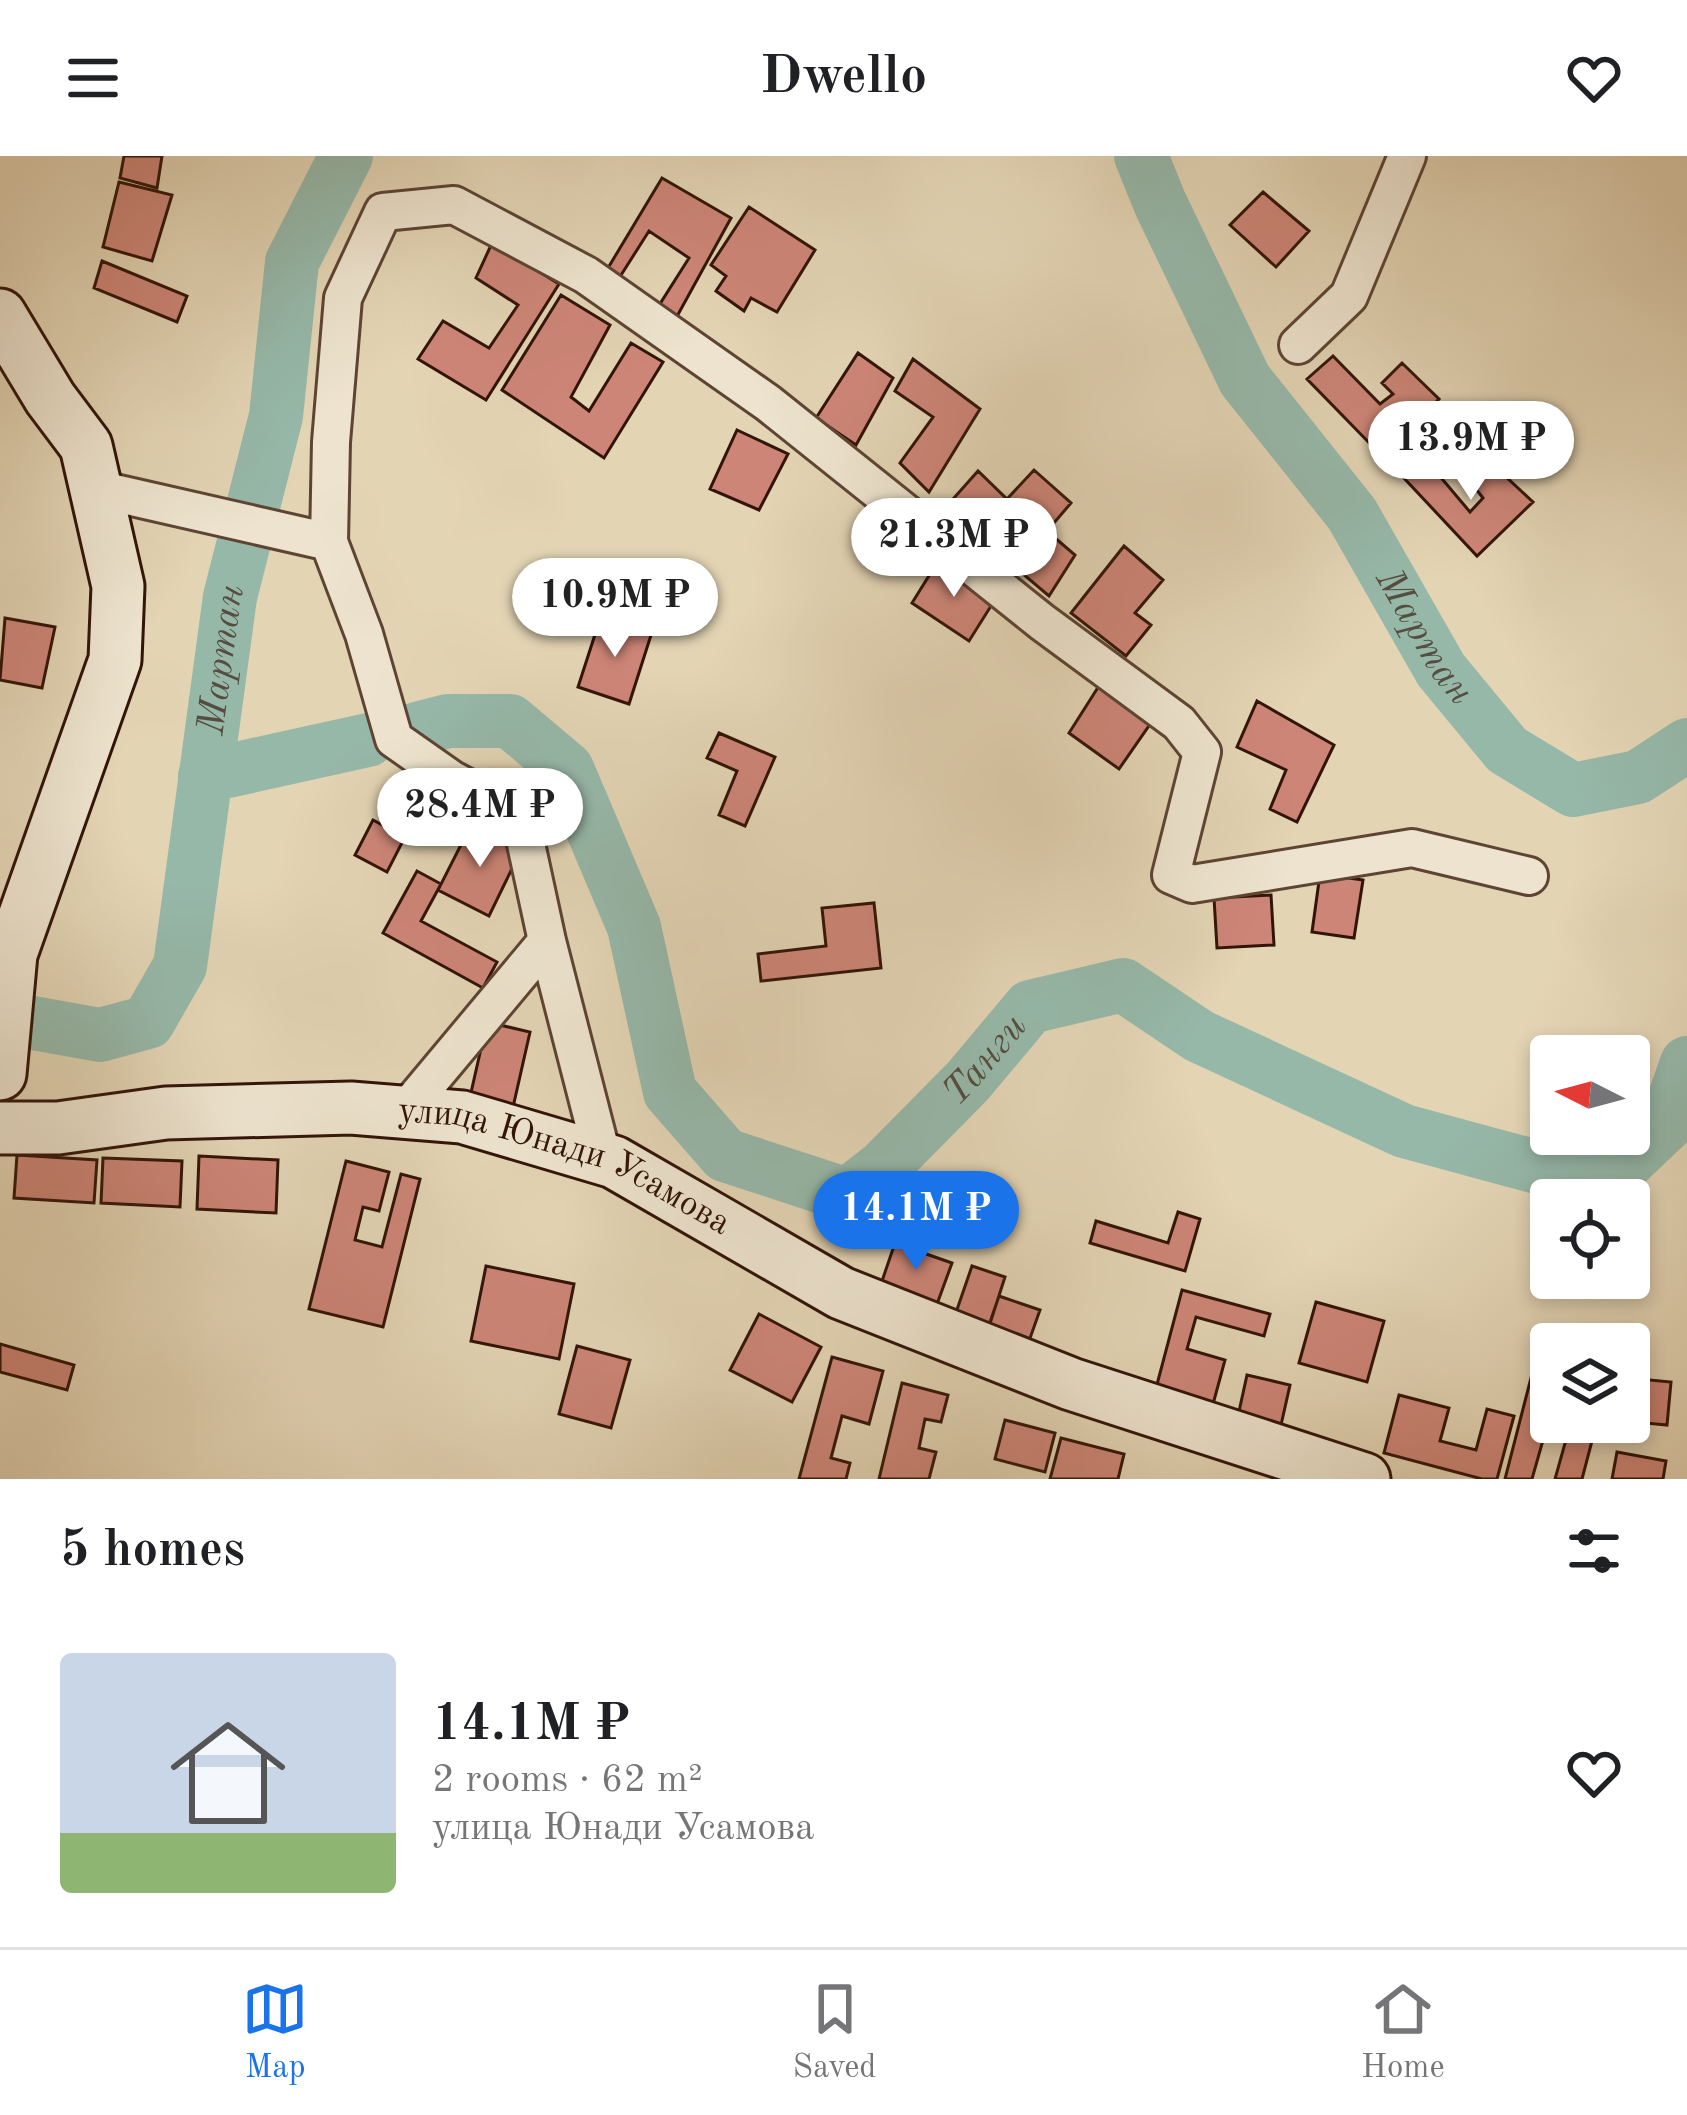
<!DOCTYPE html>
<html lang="en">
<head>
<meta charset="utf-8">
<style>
	:root { --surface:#fff; --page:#f6f6f6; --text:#202124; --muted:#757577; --line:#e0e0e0; --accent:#1a73e8 }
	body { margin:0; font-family:"Old Standard TT",serif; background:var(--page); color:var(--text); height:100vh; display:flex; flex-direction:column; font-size:45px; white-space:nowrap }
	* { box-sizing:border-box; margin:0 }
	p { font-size:39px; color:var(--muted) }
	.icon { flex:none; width:66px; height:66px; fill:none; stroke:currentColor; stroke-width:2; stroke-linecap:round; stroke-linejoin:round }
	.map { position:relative; height:1323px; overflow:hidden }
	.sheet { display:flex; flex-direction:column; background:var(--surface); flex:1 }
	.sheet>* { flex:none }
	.needle { width:78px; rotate:276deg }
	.buttons { position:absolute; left:1530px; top:879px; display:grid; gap:24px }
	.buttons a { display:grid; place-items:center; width:120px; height:120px; border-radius:12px; background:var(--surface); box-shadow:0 6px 18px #0003; font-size:60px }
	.price { position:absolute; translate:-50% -102px; padding:0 27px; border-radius:42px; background:#fff; color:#222; font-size:39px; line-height:78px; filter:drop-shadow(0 3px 6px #0008) }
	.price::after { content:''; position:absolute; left:50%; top:72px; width:36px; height:27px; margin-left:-18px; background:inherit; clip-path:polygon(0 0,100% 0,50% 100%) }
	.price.on { background:var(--accent); color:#fff }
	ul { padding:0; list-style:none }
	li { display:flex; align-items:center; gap:36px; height:300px; padding:0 60px }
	li span { display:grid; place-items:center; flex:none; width:336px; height:240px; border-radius:12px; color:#555 }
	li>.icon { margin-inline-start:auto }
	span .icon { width:144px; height:144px; fill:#fffc; stroke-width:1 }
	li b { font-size:51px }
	h2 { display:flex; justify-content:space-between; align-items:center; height:144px; padding:0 60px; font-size:51px }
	header { display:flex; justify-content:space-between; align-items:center; height:156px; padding:0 60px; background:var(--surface); font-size:54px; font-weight:700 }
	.menu { display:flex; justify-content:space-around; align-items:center; height:168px; border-top:3px solid var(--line); background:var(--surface); font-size:33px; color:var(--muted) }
	.menu a { display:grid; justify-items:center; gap:6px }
	.menu .on { color:var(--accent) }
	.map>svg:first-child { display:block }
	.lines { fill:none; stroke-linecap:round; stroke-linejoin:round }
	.river { stroke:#96b8a9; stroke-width:54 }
	.building { fill:#cd8577; stroke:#321408; stroke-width:3 }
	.street-casing { stroke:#5e4433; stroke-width:42 }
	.secondary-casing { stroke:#321408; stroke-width:57 }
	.street { stroke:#ede3ce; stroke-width:36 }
	.secondary { stroke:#ede3ce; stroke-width:51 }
	.labels { text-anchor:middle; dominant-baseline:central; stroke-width:9; stroke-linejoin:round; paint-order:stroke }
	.street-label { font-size:36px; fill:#321408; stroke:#ede3ce }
	.water-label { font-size:39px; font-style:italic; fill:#554d40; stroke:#ede3ce }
</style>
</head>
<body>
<header><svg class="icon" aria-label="menu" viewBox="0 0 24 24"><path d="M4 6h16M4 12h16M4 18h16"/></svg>Dwello<svg class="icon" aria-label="heart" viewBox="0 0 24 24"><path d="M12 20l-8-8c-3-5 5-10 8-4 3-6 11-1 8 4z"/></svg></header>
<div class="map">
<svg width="1687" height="1323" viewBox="0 0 1687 1323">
	<rect width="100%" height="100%" fill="#e3d4b4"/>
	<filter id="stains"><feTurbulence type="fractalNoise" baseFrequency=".00167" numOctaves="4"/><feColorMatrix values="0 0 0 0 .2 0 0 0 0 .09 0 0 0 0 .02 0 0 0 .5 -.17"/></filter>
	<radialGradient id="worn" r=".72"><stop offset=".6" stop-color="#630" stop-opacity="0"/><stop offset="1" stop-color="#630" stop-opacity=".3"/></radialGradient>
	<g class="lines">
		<!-- river -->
		<g class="river">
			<path id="s1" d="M1141,0L1160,47L1245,224L1352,358L1441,514L1507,594L1573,634L1638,621L1687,589"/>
			<path id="s2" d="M417,573L448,565H510L567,613L634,771L670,936L725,999L847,1039L883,1011L968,925L1030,851L1123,829L1199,880L1404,975L1603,1029L1665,970L1687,907"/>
			<path d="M205,620L368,584"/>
			<path id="s3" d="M0,861L100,879L148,866L180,810L230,441L276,260L292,106L346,0"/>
		</g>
	</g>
	<!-- building -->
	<path class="building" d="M124,0H162L157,32L120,22Z
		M662,22L731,62L675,164L658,151L689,102L649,75L616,127L605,117Z
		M119,26L172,39L152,105L103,91Z
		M1263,36L1309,75L1276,111L1230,69Z
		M749,51L815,94L777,156L751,142L744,155L716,135L726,120L711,109Z
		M492,87L559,128L486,244L418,203L443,165L489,192L518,149L476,122Z
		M102,105L187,140L177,166L94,132Z
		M561,139L610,169L571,241L589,255L631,187L663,206L604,302L502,234Z
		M858,197L893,222L856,289L816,262Z
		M1333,200L1380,248L1393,238L1382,227L1402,207L1439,243L1381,299L1307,223Z
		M913,203L980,253L929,336L900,307L933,261L895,235Z
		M737,274L788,298L759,354L710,333Z
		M1422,299L1470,356L1483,342L1472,328L1491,307L1533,346L1477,400L1402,320Z
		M1034,314L1071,347L1047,375L1075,399L1049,440L945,352L978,315L1007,343Z
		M1124,390L1163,424L1135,457L1151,469L1126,500L1071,457Z
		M940,402L996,442L969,485L912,447Z
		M601,460L652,476L629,548L578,531Z
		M5,462L55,471L42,532L0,524Z
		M1104,522L1155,561L1119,613L1069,577Z
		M1257,545L1334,589L1297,666L1270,653L1286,614L1237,591Z
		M719,577L775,601L745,670L719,659L737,615L707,602Z
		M373,664L405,681L387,716L355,699Z
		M471,669L521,694L489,760L438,734Z
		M417,715L441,728L421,765L497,806L483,832L383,777Z
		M1320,718L1363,724L1354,782L1312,776Z
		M1271,739L1274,789L1217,792L1214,742Z
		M874,747L881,812L761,825L758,798L826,790L822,752Z
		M487,866L530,876L511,960L468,950Z
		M17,999L97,1004L94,1047L14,1042Z
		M199,1000L278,1004L276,1057L197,1053Z
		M103,1002L182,1005L180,1051L101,1047Z
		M346,1005L389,1016L379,1055L363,1051L355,1084L382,1091L401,1018L420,1023L383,1171L309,1153Z
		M1178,1056L1200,1063L1185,1115L1090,1087L1096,1065L1168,1087Z
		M895,1087L952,1107L937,1148L881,1128Z
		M486,1110L574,1128L559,1203L471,1185Z
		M972,1110L1005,1121L985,1183L951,1171Z
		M1182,1134L1270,1158L1264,1180L1196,1161L1187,1193L1225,1204L1212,1252L1155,1236Z
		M999,1140L1040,1154L1028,1188L987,1175Z
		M1316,1146L1384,1165L1367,1226L1299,1207Z
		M759,1158L821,1191L792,1246L730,1214Z
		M0,1188L74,1209L67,1234L0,1216Z
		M577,1190L630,1204L611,1272L559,1258Z
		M832,1201L883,1215L869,1268L842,1260L831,1302L850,1307L846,1323H799Z
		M1532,1218L1551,1223V1256L1532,1323H1505Z
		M1247,1219L1290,1229L1281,1269L1238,1260Z
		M1629,1222L1671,1226L1667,1269L1645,1267L1646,1246L1629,1244Z
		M902,1227L948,1239L941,1266L925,1263L919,1292L936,1296L929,1323H879Z
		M1399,1239L1449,1252L1440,1285L1476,1294L1487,1253L1514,1260L1497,1323H1482L1384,1297Z
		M1005,1264L1055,1277L1045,1316L995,1303Z
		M1571,1266H1597L1582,1323H1555Z
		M1061,1282L1124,1298L1118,1323H1050Z
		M1617,1296L1666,1305L1663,1323H1612Z"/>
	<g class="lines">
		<!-- street casing -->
		<g class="street-casing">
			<path id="street" d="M1298,189L1349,140L1407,0
				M97,333L329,386L331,286L343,142L383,56L454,49L586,119L768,247L1042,466L1179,567L1202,596L1171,719L1192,728L1412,692L1529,720
				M329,386L364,478L394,583L451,623L520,660L547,785L603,1003
				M404,956L547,785"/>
		</g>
		<!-- secondary casing -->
		<g class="secondary-casing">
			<g id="secondary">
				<path d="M0,159L50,242L86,290L118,430L115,504L11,798L0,918"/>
				<path id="s4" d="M0,972H58L166,957L351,952L462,961L614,1006L841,1137L1071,1228L1364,1323"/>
			</g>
		</g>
		<!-- street -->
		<use href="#street" class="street"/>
		<!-- secondary -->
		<use href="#secondary" class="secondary"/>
	</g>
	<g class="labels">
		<!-- street labels -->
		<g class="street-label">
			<text stroke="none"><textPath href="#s4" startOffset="576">улица Юнади Усамова</textPath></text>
		</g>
		<!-- water labels -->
		<g class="water-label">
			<text stroke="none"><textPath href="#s1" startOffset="561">Мартан</textPath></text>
			<text stroke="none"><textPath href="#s3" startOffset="525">Мартан</textPath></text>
			<text stroke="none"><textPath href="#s2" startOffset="915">Танги</textPath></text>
		</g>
	</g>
	<rect width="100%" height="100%" filter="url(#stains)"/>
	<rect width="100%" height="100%" fill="url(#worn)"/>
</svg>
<div class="buttons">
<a><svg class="needle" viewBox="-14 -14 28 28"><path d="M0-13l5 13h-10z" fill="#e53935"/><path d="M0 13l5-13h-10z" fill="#757577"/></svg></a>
<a><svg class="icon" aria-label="locate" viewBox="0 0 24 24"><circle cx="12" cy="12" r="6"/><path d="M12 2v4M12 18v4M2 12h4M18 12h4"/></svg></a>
<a><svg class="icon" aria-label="layers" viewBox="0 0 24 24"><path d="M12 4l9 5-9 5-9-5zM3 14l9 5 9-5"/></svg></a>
</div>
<b class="price" style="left:1471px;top:347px">13.9M ₽</b>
<b class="price" style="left:954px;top:444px">21.3M ₽</b>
<b class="price" style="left:615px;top:504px">10.9M ₽</b>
<b class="price" style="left:480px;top:714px">28.4M ₽</b>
<b class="price on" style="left:916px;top:1117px">14.1M ₽</b>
</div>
<section class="sheet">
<h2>5 homes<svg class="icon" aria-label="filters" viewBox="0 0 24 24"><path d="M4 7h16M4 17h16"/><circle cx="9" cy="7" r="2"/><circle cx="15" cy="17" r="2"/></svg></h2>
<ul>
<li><span style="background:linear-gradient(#c9d6e8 75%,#8fb573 0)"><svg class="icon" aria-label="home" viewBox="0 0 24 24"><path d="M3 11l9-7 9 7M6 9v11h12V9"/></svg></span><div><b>14.1M ₽</b><p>2 rooms · 62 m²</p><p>улица Юнади Усамова</p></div><svg class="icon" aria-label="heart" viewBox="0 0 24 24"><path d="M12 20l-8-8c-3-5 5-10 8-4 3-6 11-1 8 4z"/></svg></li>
</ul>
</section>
<nav class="menu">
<a class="on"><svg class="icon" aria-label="map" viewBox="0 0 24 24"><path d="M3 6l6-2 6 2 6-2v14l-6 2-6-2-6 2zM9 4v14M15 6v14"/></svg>Map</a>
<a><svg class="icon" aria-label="saved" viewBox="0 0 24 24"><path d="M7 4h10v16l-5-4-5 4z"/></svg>Saved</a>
<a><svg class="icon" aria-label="home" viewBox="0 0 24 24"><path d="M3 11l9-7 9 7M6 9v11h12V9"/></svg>Home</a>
</nav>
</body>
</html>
